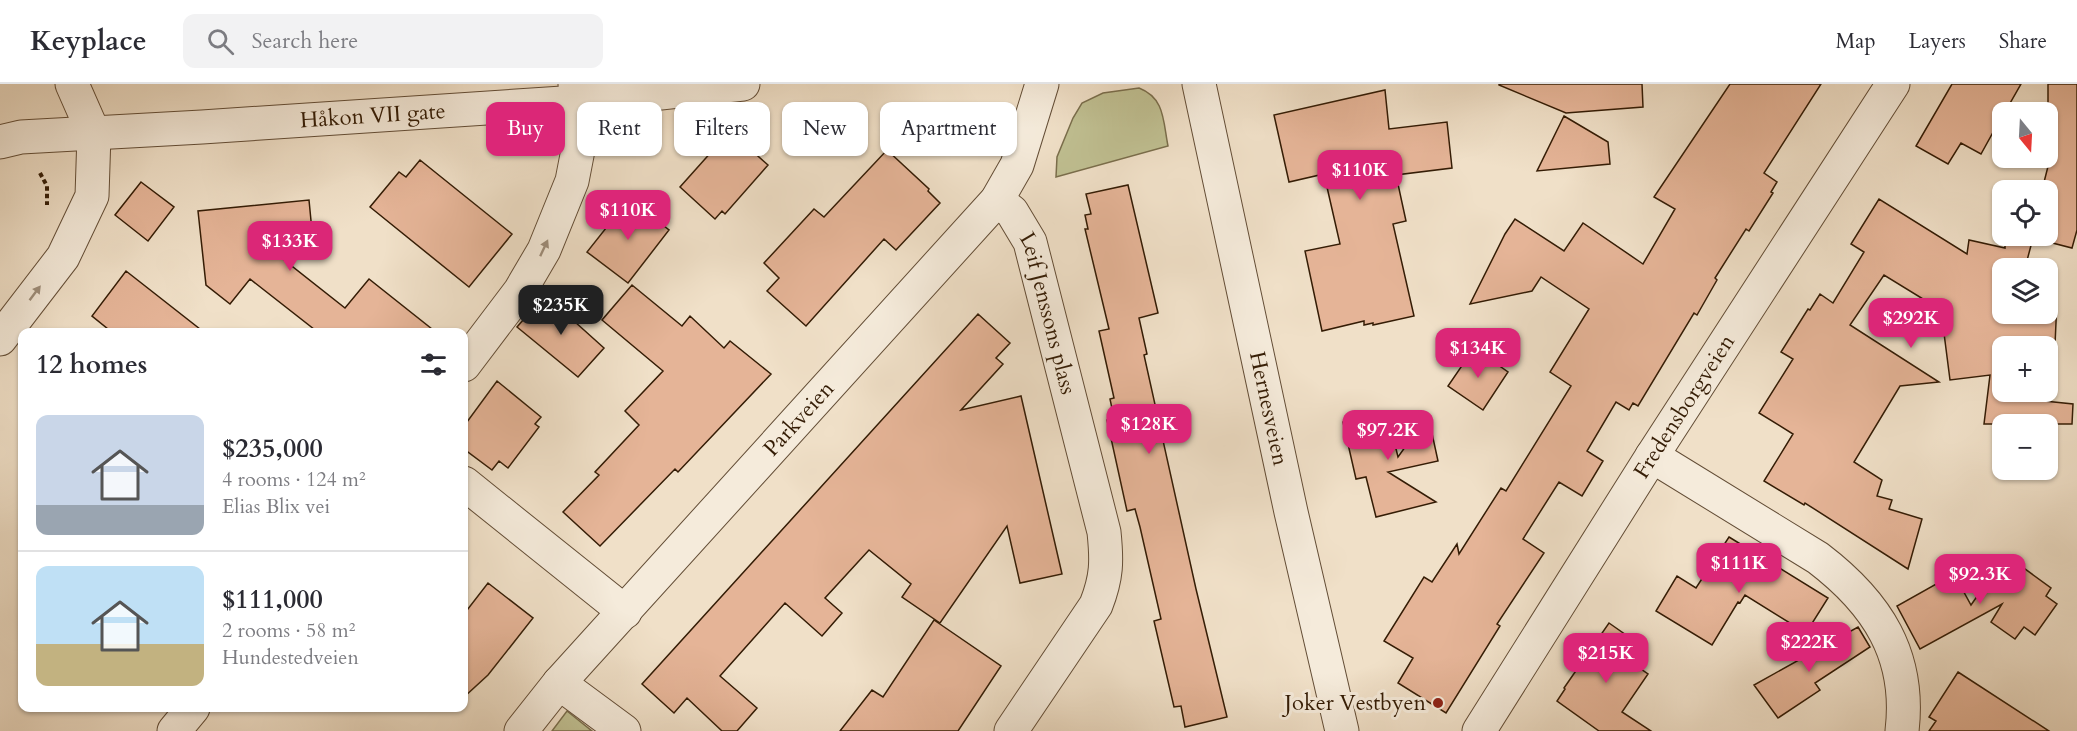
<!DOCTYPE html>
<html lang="en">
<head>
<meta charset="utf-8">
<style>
	:root { --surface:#fff; --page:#f2f2f3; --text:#2b2b33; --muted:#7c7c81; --line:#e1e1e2; --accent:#db2777 }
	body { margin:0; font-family:Cardo,serif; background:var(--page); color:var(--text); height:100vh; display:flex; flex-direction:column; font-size:22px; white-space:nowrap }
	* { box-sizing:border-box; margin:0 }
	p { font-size:20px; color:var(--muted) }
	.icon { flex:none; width:33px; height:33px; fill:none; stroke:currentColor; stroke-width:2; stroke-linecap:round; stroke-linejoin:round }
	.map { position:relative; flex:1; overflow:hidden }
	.details { position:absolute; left:18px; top:244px; width:450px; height:384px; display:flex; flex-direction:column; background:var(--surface); border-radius:12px; box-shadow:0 2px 4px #0004 }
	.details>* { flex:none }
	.hud { position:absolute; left:486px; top:18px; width:570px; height:54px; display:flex; gap:12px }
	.needle { width:39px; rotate:162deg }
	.buttons { position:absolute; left:1992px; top:18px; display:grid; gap:12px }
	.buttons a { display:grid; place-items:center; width:66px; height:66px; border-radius:12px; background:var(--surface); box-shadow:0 2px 4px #0004; font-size:30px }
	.price { position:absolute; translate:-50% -51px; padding:0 14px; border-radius:12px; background:var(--accent); color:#fff; font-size:20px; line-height:39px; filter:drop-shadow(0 2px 3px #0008) }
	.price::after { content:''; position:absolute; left:50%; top:36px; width:18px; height:14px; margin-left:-9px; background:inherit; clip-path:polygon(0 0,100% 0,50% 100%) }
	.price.selected { background:#222; color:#fff }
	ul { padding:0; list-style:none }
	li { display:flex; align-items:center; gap:18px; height:150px; padding:0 18px }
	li+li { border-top:2px solid var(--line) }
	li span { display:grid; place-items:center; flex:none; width:168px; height:120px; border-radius:12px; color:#555 }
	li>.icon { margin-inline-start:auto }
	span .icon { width:72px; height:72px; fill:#fffc; stroke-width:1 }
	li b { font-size:26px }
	h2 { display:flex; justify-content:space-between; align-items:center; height:72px; padding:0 18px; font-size:26px }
	.chip { padding:0 21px; border-radius:12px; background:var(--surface); box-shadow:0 2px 4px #0004; font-size:21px; line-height:54px }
	.chip.selected { background:var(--accent); color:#fff }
	header { display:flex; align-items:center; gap:36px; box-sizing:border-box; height:84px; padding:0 30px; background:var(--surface); border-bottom:2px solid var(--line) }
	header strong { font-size:28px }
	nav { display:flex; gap:33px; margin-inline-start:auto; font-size:21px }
	.search { width:420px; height:54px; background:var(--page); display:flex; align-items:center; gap:15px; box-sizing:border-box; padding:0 21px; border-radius:12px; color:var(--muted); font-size:22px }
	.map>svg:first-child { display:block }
	.green { fill:#c0c092; stroke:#7a6e4c; stroke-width:1.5 }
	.building { fill:#e5b497; stroke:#341c05; stroke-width:1.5 }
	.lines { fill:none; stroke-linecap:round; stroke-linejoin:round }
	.minor-casing { stroke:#634d36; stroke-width:35 }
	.path { stroke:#341c05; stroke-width:4; stroke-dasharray:4.5 3; stroke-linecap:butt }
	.minor { stroke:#f5ebdb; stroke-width:33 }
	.oneway { fill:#9e8e7b }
	.poi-dot { fill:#8f2418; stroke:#f5ebdb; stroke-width:2 }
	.labels { text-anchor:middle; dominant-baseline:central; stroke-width:6; stroke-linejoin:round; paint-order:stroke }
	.street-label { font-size:22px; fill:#341c05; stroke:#f5ebdb }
	.poi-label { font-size:22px; fill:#341c05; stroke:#f5ebdb; text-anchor:end }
</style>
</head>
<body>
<header>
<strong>Keyplace</strong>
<div class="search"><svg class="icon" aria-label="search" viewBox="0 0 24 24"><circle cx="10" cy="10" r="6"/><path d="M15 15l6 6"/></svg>Search here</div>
<nav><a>Map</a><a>Layers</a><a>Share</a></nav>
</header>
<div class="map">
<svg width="2077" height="647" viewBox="0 0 2077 647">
	<rect width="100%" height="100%" fill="#f0e0c8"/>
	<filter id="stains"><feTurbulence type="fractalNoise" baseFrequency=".00333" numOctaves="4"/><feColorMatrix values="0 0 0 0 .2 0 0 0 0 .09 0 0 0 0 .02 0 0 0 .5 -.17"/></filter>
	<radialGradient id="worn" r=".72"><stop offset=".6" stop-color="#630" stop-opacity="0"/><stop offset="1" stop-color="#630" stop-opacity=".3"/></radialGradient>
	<!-- green -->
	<path class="green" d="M1139,4C1165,14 1163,37 1168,62L1056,93L1057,73L1073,34L1082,19L1103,9Z
		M567,627L592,647H552Z"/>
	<!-- building -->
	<path class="building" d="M1499,0H1642L1643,23L1566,29L1499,1Z
		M1730,0H1821L1764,89L1777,98L1771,108L1773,109L1749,147L1746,145L1715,194L1717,196L1697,231L1694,229L1638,322L1633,319L1629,326L1616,318L1587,367L1603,377L1582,412L1559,398L1523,455L1544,469L1497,540L1500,542L1446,629L1398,599L1413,574L1384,557L1424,493L1432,498L1457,460L1459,470L1501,404L1506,407L1571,302L1550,288L1589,225L1541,193L1532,207L1470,220L1505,150L1515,135L1564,167L1583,139L1643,180L1675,125L1654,113Z
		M1952,0H2021L2005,28H2002V32L1981,70L1961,59L1948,80L1916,62Z
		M2048,0H2077V146L2072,164L2033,154L2025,184H2002V230H2048V216H2057L2055,261L2019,259V262H2002V308H2017L2016,314L2073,320L2072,340H1984L1990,291L1950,296L1941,226L1884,191L1850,241L1939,298L1900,302L1854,378L1882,396L1877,412L1892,416L1889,425L1922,435L1908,485L1805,419L1804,421L1764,397L1793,350L1759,329L1793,275L1781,268L1808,225L1810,226L1820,210L1833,219L1864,168L1851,160L1879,115L1967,170L1969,156L2005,164V152H2048V106H2042L2056,51L2048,46Z
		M1385,6L1389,45L1447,38L1452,84L1396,91L1406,137L1393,140L1414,232L1373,241V239L1364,241V237L1322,247L1305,167L1340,160L1324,90L1289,98L1274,31Z
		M1564,32L1608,58L1610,80L1537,87Z
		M730,47L768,81L725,130L722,127L715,135L680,103Z
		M887,66L929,105L928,107L940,119L896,166L884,155L806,242L767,207L779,194L764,179L814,125L824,133Z
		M420,76L512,150L469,203L370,123L399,88L406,93Z
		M141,98L174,123L148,157L115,131Z
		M1128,101L1158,229L1139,234L1147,270L1144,271L1196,505L1227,633L1185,643L1181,622L1174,623L1154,537L1161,535L1140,443L1135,425L1127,427L1107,336L1114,334L1110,315L1114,314L1099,247L1109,245L1085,145H1088L1085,131L1091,130L1086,110Z
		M629,115L669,146L628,199L587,168Z
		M309,116L312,147L255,153L345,224L369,195L437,249H319L250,195L230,220L206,201L198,127Z
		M126,187L205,249H113L92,232Z
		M632,201L682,242L690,232L724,264L730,257L771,290L678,388L675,385L600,462L563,428L599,391L595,388L639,341L625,327L663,287L602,236Z
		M545,211L604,264L578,293L517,243Z
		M978,230L1010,259L996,274L1003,280L961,326L1021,312L1062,490L1020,499L1007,442L940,539L902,513L911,500L869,466L825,514L842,529L822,552L785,519L720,592L757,624L737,647H722L687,614L674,629L642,600Z
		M1474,264L1508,288L1483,326L1448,302Z
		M497,297L541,333L535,340L539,343L508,384L499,377L492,386L464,365V342Z
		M1387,328L1398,373L1428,331L1438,377L1388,388L1436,418L1376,433L1366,393L1356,395L1343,338Z
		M1729,453L1828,514L1806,549L1745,511L1740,519L1738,518L1712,561L1656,527L1677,492L1696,504Z
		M2006,471L2051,504L2046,512L2057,520L2035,551L2024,543L2015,555L1991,538L2002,520L1920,565L1897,522L1954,490L1971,521Z
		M488,499L533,534L488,591L464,613V530Z
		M934,536L1001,582L958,647H840L872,606L883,613Z
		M1609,539L1636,558L1625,574L1648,590L1622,628L1651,647H1599L1557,617L1565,605L1564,604Z
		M1858,543L1870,563L1815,599L1820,606L1778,634L1754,601Z
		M1958,588L2049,647H1929L1936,637L1929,633Z"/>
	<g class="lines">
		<!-- minor casing -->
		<g class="minor-casing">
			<g id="minor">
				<path id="s1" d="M1199,0L1291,428L1342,647"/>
				<path id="s2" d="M0,58L21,53L202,43L578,18L743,0"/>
				<path id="s3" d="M997,116L1012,128L1030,158L1104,448C1107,477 1107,493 1096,521L1011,647"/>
				<path d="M0,255L63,173L92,112L94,50L72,0"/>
				<path d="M464,281L520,207L544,166L572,97L578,66L579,43L578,18L575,0"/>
				<path d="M1652,372L1818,474C1877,519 1911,571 1902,647"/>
				<path d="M464,399L625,528"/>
				<path d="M559,599L624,647"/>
				<path d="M174,647L193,624"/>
				<path id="s4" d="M521,647L559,599L997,116L1017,81L1042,0"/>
				<path id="s5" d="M1479,647L1652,372L1893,0"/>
			</g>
		</g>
		<!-- path -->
		<path class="path" d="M40,89L47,102V121"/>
		<!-- minor -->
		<use href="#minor" class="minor"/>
	</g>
	<!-- one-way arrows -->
	<defs><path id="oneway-solid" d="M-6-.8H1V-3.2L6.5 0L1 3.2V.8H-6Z" transform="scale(1.5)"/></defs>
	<g class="oneway">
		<use href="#oneway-solid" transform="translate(544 164) rotate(-65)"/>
		<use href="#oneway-solid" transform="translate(35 209) rotate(-53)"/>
	</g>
	<!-- markers -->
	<circle class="poi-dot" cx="1438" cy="619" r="6"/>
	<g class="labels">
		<!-- street labels -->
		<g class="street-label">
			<text stroke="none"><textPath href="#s2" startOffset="374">Håkon VII gate</textPath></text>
			<text stroke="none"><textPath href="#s3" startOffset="128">Leif Jenssons plass</textPath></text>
			<text stroke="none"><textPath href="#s5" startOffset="384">Fredensborgveien</textPath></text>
			<text stroke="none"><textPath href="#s1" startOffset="332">Hernesveien</textPath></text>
			<text stroke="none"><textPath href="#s4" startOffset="418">Parkveien</textPath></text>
		</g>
		<!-- poi labels -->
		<g class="poi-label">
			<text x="1426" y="619">Joker Vestbyen</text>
		</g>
	</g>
	<rect width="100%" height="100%" filter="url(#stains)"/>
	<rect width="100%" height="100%" fill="url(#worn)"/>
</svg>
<div class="buttons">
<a><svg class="needle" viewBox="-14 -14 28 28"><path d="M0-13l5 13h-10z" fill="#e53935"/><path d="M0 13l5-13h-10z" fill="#7c7c81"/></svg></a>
<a><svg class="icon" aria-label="locate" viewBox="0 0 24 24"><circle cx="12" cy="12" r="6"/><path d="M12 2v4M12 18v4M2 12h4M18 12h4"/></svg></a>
<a><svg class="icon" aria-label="layers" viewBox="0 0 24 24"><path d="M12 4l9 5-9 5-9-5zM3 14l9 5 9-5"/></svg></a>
<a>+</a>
<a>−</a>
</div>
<b class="price" style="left:1360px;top:117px">$110K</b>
<b class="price" style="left:628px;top:157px">$110K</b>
<b class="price" style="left:290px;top:188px">$133K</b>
<b class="price selected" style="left:561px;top:252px">$235K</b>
<b class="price" style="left:1911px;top:265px">$292K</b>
<b class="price" style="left:1478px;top:295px">$134K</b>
<b class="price" style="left:1149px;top:371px">$128K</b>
<b class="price" style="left:1388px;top:377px">$97.2K</b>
<b class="price" style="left:1739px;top:510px">$111K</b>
<b class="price" style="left:1980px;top:521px">$92.3K</b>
<b class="price" style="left:1809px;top:589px">$222K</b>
<b class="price" style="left:1606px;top:600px">$215K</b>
<div class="hud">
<a class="chip selected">Buy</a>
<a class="chip">Rent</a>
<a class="chip">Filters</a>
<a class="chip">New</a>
<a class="chip">Apartment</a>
</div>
<section class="details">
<h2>12 homes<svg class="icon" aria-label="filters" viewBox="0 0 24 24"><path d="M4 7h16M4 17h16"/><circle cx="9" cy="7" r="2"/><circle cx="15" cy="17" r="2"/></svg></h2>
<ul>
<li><span style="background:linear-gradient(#c9d6e8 75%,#9aa5b1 0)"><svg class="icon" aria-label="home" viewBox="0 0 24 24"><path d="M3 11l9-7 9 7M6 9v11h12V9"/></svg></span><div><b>$235,000</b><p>4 rooms · 124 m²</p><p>Elias Blix vei</p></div></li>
<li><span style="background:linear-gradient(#bfe0f5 65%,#c2b280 0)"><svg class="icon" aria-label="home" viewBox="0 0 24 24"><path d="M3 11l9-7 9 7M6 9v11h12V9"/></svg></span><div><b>$111,000</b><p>2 rooms · 58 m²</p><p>Hundestedveien</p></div></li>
</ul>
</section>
</div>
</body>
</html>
